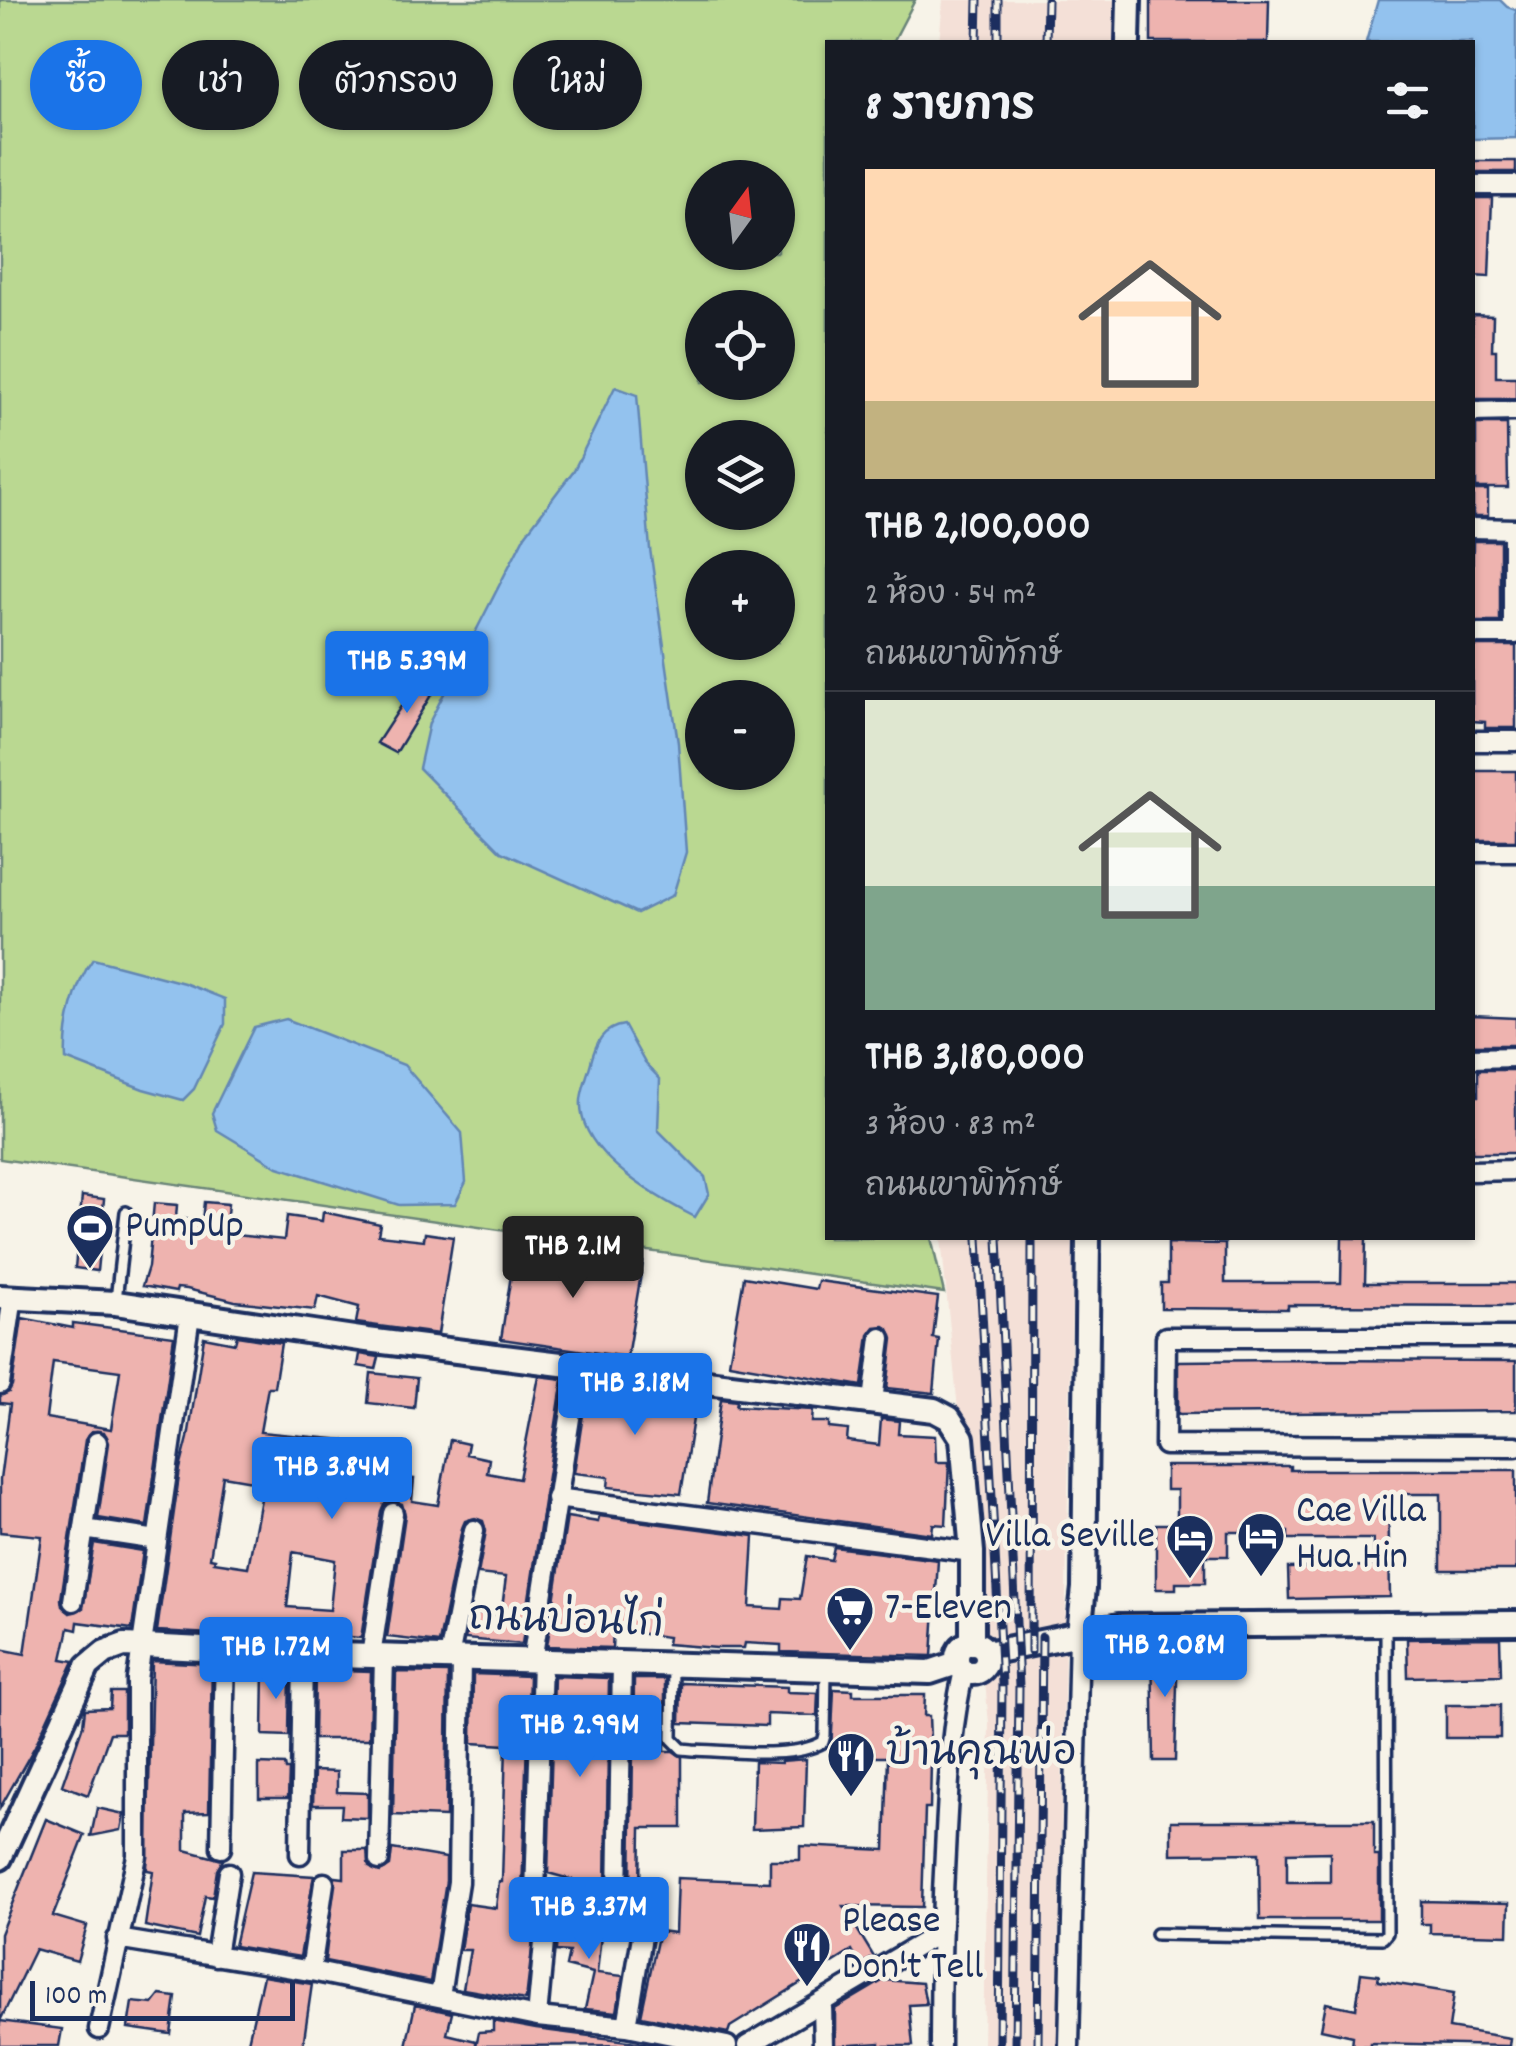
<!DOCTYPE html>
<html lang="th">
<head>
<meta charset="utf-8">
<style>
	:root { --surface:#171b24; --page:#20242c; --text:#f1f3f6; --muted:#9ea1a6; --line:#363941; --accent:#1a73e8 }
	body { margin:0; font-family:Dekko,"Playpen Sans Thai",sans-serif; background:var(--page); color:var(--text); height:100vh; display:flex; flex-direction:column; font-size:38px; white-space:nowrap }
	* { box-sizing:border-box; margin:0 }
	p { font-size:32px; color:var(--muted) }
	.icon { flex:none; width:55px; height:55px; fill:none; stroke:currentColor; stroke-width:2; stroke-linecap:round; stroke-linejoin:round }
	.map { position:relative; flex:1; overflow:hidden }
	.details { position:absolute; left:825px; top:40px; width:650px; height:1200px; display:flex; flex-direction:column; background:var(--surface); border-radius:0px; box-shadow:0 2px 8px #0004 }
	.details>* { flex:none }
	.guide { position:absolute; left:30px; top:40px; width:645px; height:90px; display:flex; gap:20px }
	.needle { width:65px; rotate:15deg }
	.fabs { position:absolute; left:685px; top:160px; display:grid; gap:20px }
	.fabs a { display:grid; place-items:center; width:110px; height:110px; border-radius:50%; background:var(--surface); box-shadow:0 2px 8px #0004; font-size:50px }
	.scale { position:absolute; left:30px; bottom:25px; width:265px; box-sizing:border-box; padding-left:10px; border:5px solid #1b2f5e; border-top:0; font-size:28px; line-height:35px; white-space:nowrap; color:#1b2f5e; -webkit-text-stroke:8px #f7f3e8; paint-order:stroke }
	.price { position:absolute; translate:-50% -85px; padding:0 22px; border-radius:10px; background:var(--accent); color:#fff; font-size:32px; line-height:65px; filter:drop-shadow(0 2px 5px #0008) }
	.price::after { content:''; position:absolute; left:50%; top:60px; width:30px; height:22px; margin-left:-15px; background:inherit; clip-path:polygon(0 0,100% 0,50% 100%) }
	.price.current { background:#222; color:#fff }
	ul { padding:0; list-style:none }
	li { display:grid; align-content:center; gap:20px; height:530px; padding:0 40px }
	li+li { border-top:2px solid var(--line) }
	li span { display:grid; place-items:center; height:310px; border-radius:0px; color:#555 }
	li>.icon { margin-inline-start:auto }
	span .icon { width:180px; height:180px; fill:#fffc; stroke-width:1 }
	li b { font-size:42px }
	h2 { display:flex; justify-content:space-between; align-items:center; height:120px; padding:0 40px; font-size:42px }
	.chip { padding:0 35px; border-radius:45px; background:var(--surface); box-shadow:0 2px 8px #0004; font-size:35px; line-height:90px }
	.chip.current { background:var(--accent); color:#fff }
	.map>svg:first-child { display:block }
	.built { fill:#f4e0d7 }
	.green { fill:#bad891; stroke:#6a8478; stroke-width:2.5; fill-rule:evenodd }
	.water { fill:#93c2ee; stroke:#6387b4; stroke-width:2.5 }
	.building { fill:#eeb3af; stroke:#1b2f5e; stroke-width:2.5; fill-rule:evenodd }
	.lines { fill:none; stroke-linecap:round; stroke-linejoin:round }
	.service-casing { stroke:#1b2f5e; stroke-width:16 }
	.minor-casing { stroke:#1b2f5e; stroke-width:25 }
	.tertiary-casing { stroke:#1b2f5e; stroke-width:30 }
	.service { stroke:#f7f3e8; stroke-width:9 }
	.minor { stroke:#f7f3e8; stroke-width:18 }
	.tertiary { stroke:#f7f3e8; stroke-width:22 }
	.rail-casing { stroke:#1b2f5e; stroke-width:9 }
	.rail { stroke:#f7f3e8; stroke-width:5; stroke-dasharray:15; stroke-linecap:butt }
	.labels { text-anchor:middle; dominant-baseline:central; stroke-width:9; stroke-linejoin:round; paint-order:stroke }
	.poi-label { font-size:40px; fill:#1b2f5e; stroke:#f7f3e8; text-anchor:start }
	.street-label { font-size:40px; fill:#1b2f5e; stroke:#f7f3e8 }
</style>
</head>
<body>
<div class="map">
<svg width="1516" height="2046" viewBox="0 0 1516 2046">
	<rect width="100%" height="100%" fill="#f7f3e8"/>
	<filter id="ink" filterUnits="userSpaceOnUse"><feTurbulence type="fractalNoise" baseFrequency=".01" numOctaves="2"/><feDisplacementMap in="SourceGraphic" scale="20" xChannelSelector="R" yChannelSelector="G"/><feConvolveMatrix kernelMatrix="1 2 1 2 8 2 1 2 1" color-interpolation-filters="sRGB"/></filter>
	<g filter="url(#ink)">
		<!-- built -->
		<path class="built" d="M943,0H1120V42H939Z
			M941,1238H1073L1057,2046H983L989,1723Z"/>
		<!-- green -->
		<path class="green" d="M0,0H915L893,42H828V1238H931L944,1293L0,1159ZM702,178H778V252H702ZM702,308H778V382H702ZM702,438H778V512H702ZM702,568H778V642H702ZM702,698H778V772H702Z"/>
		<!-- water -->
		<path class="water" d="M1378,0H1500L1507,7L1516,10V138L1473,139L1472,42H1366Z
			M615,387L637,395L650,549L678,743L686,852L673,895L637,913L502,852L419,768L429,723L525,535L574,470Z
			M93,959L184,983L225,999V1024L194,1089L183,1100L143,1089L66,1059C64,1028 75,983 93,959Z
			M286,1019L404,1065L462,1133L466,1182L455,1204L399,1205L278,1167L217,1130L212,1113L254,1027Z
			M624,1025L645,1063L660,1079L658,1130L705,1177L709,1194L695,1217C656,1197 577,1153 581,1100C582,1088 588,1074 591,1062C596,1043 602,1028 624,1025Z"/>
		<!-- building -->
		<path class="building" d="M1151,0H1269L1268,42H1151Z
			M1472,161H1516V172H1472Z
			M1472,198H1492L1489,277L1472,276Z
			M1472,315L1493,316L1492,350H1496V377H1516V399H1472Z
			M1476,424H1507L1508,488H1476Z
			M1473,490H1488V516H1473Z
			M1473,541H1500V622H1472Z
			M1472,646H1516V728H1485V722L1472,721Z
			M420,677L436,687L396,753L377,743Z
			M1472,771H1516V840H1472Z
			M1472,1016L1516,1018V1045H1472Z
			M1478,1070H1516V1153H1472V1096H1478Z
			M82,1196L104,1199L97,1271L75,1268Z
			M204,1202L228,1204L225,1234L284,1240L287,1216L322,1221L323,1212L380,1224L378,1235L424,1240L425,1233L453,1237L438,1334L356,1323L359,1307L318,1296L315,1310L235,1301L187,1289L177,1288L176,1292L142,1286L148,1267L154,1203L177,1205L176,1218L202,1221Z
			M1342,1238H1366L1365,1283H1516V1306L1288,1305V1309L1161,1308V1283H1168V1243L1225,1244V1283H1341Z
			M538,1246L643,1262L627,1357L501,1339L514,1256L536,1259Z
			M744,1277L816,1289L818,1281L938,1297L933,1338L939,1339L934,1393L887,1388L893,1339L889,1329L884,1326L875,1327L869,1335L862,1386L729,1363Z
			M22,1318L73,1328V1323L174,1336L147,1526L98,1518L109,1443L104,1432L92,1431L85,1440L61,1599L62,1606L70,1613L83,1608L94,1543L143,1551L132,1629L78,1622L77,1630L69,1628L62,1659L74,1661L35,1746L0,1808V1649L25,1654L42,1536L0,1532V1480L10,1404L0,1403V1396L9,1392L12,1386ZM53,1362L120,1371L111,1429L46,1418Z
			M237,1336L281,1343L274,1387H268L260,1432L343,1440L340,1474L414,1479L412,1501L438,1505L450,1440L468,1444L466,1454L489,1459L487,1473L519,1479L539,1376L563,1379L522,1644L465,1639L471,1613L501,1616L506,1577L478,1574L486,1531L483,1521L475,1518L465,1521L462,1528L439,1643L387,1637L405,1515L402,1504L394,1501L384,1504L381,1511L361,1638L324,1635L323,1640L304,1639L157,1631L180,1469L188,1438L204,1337L235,1343ZM223,1476L264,1483L248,1567L214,1562L215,1559L210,1558ZM293,1552L335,1560L330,1610L287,1607Z
			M360,1354L379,1357L376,1369L358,1366Z
			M1293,1360L1516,1361V1411L1178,1414V1361Z
			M371,1373L417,1378L414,1408L368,1403Z
			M588,1382L664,1392V1395L696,1400L681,1494L608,1487L609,1477L574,1473Z
			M721,1399L737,1401L736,1406L813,1410L812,1422H829V1428L848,1430L847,1441L879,1445L881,1419L899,1421L898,1434L935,1436L936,1462H949L946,1525L933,1524L932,1534L707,1503Z
			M1166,1466H1290V1470H1516V1570H1441V1494H1388L1390,1597L1289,1599L1288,1568L1373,1566V1539H1288V1532H1228V1556H1205V1583H1176V1589H1156V1524H1177V1490H1166Z
			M599,1516L754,1536L750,1607L782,1609L783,1598L800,1599L807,1556L831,1560L834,1547L938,1560L932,1656L781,1652V1645L745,1643L744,1648H717L667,1644L668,1637L613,1630L612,1648L547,1646L567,1517L598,1522Z
			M1500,1638L1501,1675L1408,1677L1407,1639Z
			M1152,1643H1178L1175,1761H1154Z
			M152,1661L212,1664L209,1812L185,1813V1850L223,1860L217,1870L213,1897L205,1896L197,1937L145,1926L153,1871L147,1870Z
			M264,1667L290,1668L289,1736L263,1735Z
			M315,1669L371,1671L369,1739H314Z
			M396,1672L448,1673L446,1817L393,1815Z
			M473,1674L529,1676L522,1895L528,1905L526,1922L535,1924L526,2000L463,1989L470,1950H460L467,1904L496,1908L499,1882H502L506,1745L472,1743Z
			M554,1676L609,1678L606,1889L548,1873Z
			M634,1679H665V1751H673L682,1757V1828H641L640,1890L631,1889Z
			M681,1683L787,1687V1692L818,1693L817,1716L767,1714V1726L680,1723Z
			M834,1689L853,1690V1695H925L924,1716H929L931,1761L930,1808H925L922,1907L843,1906L874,1957L860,1965L852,1951L730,2027L728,2033L641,2016L659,1931L675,1933L677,1878L770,1882V1860H800V1846L885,1850L888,1757H874V1752L831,1751Z
			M111,1692H124V1733H110L88,1795L62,1785L83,1725L85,1709L110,1708Z
			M1446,1705H1500V1738H1446Z
			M806,1759L804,1827L752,1829L754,1762L781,1763V1761Z
			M259,1764L285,1765L286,1770H289L288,1798H259Z
			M314,1771L337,1772V1792L368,1793V1818L341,1817L342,1805H313Z
			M97,1808L124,1814L121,1830L91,1836Z
			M46,1819L85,1835L53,1916L87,1926L77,1961L35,1949L0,2021V1934Z
			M1171,1821H1374V1856H1379V1920H1260L1259,1853L1171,1854ZM1330,1852V1882H1287V1853Z
			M392,1849L446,1858V1881L430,1982L325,1961L335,1877L344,1878V1850H367L369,1867L380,1872L390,1866Z
			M251,1872L314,1876L300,1957L234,1946Z
			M1421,1901L1509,1903L1508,1935L1430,1933V1924H1421Z
			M561,1919L602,1926L597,1973L623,1976L617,2012L585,2009L593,1973L566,1966L569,1952L556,1951L557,1932L553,1923Z
			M1361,1973L1379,1975L1378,1981L1454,1993L1449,2028L1510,2038L1509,2046L1370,2043V2046H1352L1353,2036L1321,2029L1326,2003L1356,2009Z
			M263,1976L312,1984L303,2046H247Z
			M884,1980L922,1983L926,2004L909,2005L913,2046H880V2043L835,2046V2009Z
			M160,1995L176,1997L171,2034L128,2028L132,2002L153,2004Z
			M415,2005L452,2013L447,2034L476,2041V2046H406Z
			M0,2021L62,2029L59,2046H0Z
			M493,2021L536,2029L659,2045L476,2046L479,2032L493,2031Z"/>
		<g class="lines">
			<!-- service casing -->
			<g class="service-casing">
				<path id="service" d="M116,1300L126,1212
					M673,1667L672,1739L682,1749L693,1750C730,1751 792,1760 823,1742L825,1735L826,1672
					M1156,1934L1383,1938L1387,1933L1386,1627"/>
			</g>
			<!-- minor casing -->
			<g class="minor-casing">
				<path id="minor" d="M1472,185H1516
					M1472,412L1516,411
					M1472,528L1516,529
					M1513,529V634
					M1472,634H1516
					M1472,741H1516
					M1472,852H1516
					M1472,1058L1516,1057
					M1472,1171L1516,1170
					M1516,1337H1166L1165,1445L1516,1446
					M0,1384L13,1297
					M873,1401L881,1338
					M556,1498L972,1552
					M84,1529L157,1540
					M73,1601L97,1442
					M371,1656L393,1513
					M449,1658L474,1530
					M532,1661L578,1367
					M221,1848L225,1650
					M300,1854L303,1654
					M379,1860L384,1657
					M535,1895L542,1661
					M618,1897L622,1663
					M117,1939L311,1971L537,2017L627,2026L727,2046
					M216,1956L229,1873
					M311,1971L324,1883
					M440,1996L458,1882L461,1659
					M822,2004L823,2046
					M537,2017L545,1932
					M627,2026L642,1936
					M99,2029L137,1856V1679L190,1315
					M747,2046L941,1932
					M940,2046C940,1974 942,1903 946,1831C949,1777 951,1724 964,1671
					M1069,2046L1079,1633"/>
			</g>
			<!-- tertiary casing -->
			<g class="tertiary-casing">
				<path id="tertiary" d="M1128,42L1129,0
					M0,1297L116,1303L367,1340L934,1410L949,1418L962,1438L972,1552V1643
					M1079,1633L1084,1588L1088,1238
					M957 1658a15 15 0 1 1 30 0a15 15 0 1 1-30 0Z
					M987,1653L1119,1626L1516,1623
					M0,1858L88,1666L105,1652L124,1645L303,1654L930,1672L957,1663"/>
			</g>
			<!-- service -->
			<use href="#service" class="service"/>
			<!-- minor -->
			<use href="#minor" class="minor"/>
			<!-- tertiary -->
			<use href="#tertiary" class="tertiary"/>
			<!-- rail casing -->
			<g class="rail-casing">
				<path id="rail" d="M977,42L978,0
					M998,42V0
					M1046,42L1047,0
					M978,1238L1002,1683L999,2046
					M998,1238L1019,1687L1015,2046
					M1031,1652L1032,1238
					M1038,2046L1042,1637"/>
			</g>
			<!-- rail -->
			<use href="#rail" class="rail"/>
		</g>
	</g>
	<!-- icons -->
	<defs>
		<g id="stadium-pin" transform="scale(2.5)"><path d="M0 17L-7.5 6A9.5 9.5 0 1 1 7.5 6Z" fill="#1b2f5e" stroke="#f7f3e8"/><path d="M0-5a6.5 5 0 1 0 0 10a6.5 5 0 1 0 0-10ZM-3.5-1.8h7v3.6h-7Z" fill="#fff"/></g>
		<g id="hotel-pin" transform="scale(2.5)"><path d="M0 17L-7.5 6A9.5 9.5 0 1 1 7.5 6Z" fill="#1b2f5e" stroke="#f7f3e8"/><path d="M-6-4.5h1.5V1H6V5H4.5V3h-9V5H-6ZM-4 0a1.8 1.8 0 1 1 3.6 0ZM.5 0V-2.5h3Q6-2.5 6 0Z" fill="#fff"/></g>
		<g id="supermarket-pin" transform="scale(2.5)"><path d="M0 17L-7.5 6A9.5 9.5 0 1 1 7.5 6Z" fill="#1b2f5e" stroke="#f7f3e8"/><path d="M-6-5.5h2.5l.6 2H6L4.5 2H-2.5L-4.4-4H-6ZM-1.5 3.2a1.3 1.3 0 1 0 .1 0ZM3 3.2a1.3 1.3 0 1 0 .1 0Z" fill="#fff"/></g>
		<g id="restaurant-pin" transform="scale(2.5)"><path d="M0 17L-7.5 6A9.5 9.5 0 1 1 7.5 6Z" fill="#1b2f5e" stroke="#f7f3e8"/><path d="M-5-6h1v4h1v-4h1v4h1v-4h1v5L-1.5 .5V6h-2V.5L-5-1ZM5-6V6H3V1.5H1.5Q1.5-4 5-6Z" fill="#fff"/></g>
	</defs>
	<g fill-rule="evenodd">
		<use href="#stadium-pin" x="90" y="1228"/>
		<use href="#hotel-pin" x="1261" y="1536"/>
		<use href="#hotel-pin" x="1190" y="1538"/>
		<use href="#supermarket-pin" x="850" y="1610"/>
		<use href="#restaurant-pin" x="851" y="1756"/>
		<use href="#restaurant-pin" x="807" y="1946"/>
	</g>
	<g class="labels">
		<!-- poi labels -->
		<g class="poi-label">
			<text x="125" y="1228">PumpUp</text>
			<text x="1296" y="1513">Cae Villa<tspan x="1296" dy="46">Hua Hin</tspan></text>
			<text x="1155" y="1538" text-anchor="end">Villa Seville</text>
			<text x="885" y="1610">7-Eleven</text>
			<text x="886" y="1756">บ้านคุณพ่อ</text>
			<text x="842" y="1923">Please<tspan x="842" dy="46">Don't Tell</tspan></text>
		</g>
		<!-- street labels -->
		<g class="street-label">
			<text transform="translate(566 1624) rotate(2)">ถนนบ่อนไก่</text>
		</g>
	</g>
</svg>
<div class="fabs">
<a><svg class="needle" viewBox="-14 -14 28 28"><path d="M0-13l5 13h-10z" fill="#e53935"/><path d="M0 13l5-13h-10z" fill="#9ea1a6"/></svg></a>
<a><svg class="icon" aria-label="locate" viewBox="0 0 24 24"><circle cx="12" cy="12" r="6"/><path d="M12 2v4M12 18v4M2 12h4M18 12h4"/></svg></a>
<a><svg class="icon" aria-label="layers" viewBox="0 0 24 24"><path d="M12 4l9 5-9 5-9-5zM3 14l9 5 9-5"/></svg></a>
<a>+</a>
<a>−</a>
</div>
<div class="scale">100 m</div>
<b class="price" style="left:407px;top:716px">THB 5.39M</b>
<b class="price current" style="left:573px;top:1301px">THB 2.1M</b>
<b class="price" style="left:635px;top:1438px">THB 3.18M</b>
<b class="price" style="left:332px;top:1522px">THB 3.84M</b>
<b class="price" style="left:1165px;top:1700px">THB 2.08M</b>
<b class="price" style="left:276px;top:1702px">THB 1.72M</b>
<b class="price" style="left:580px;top:1780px">THB 2.99M</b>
<b class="price" style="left:589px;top:1962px">THB 3.37M</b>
<div class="guide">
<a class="chip current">ซื้อ</a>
<a class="chip">เช่า</a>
<a class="chip">ตัวกรอง</a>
<a class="chip">ใหม่</a>
</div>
<section class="details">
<h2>8 รายการ<svg class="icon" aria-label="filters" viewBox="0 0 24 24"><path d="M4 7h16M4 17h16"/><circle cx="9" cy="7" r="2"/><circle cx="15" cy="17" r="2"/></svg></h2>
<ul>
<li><span style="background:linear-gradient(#ffd9b3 75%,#c2b280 0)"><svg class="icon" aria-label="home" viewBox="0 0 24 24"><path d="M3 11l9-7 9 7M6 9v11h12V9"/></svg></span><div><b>THB 2,100,000</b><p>2 ห้อง · 54 m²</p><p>ถนนเขาพิทักษ์</p></div></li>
<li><span style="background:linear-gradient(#dfe7d0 60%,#7fa58c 0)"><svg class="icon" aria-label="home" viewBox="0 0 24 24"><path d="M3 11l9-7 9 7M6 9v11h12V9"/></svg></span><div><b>THB 3,180,000</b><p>3 ห้อง · 83 m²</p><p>ถนนเขาพิทักษ์</p></div></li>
</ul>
</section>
</div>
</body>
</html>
